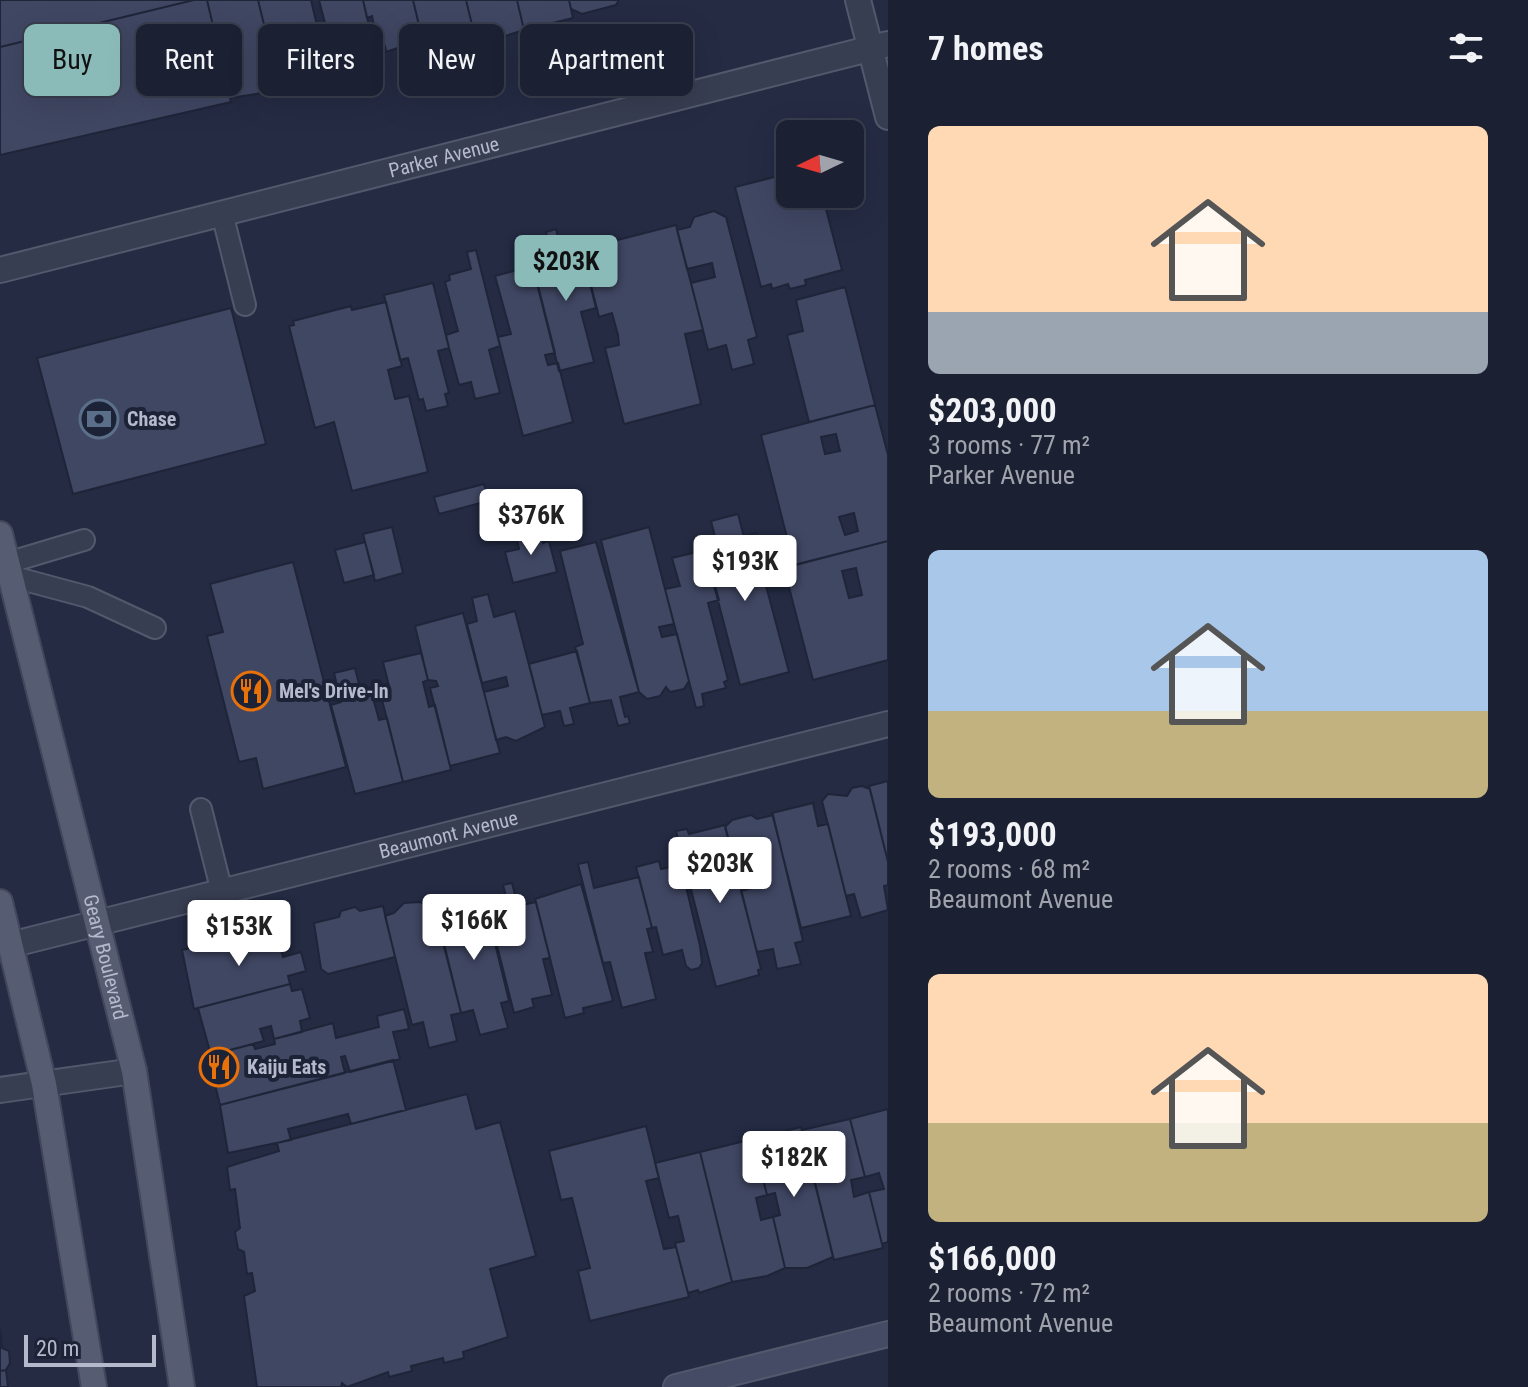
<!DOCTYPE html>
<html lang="en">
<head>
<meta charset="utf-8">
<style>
	:root { --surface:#1b2032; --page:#282d3e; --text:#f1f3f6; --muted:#a0a3ac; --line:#393e4d; --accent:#8bbbb9 }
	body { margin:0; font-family:"Roboto Condensed",sans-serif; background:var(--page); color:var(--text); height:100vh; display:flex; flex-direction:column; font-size:30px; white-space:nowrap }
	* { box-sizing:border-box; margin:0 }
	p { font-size:26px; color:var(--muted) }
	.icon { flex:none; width:44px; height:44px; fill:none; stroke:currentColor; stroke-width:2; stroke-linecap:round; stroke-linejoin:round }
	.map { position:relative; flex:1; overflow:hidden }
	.panel { display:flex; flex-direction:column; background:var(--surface); width:640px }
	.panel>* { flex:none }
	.guide { position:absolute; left:24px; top:24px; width:744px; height:72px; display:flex; gap:16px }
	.needle { width:52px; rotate:265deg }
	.buttons { position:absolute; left:776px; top:120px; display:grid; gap:16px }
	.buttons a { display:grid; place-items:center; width:88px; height:88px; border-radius:12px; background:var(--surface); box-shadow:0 8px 32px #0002,0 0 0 2px var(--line); font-size:40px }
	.scale { position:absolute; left:24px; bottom:20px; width:132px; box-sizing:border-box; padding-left:8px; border:4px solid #b5b9cc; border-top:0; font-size:22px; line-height:28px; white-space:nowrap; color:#b5b9cc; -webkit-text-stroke:6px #1d2337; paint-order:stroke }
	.price { position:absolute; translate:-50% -68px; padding:0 18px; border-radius:8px; background:#fff; color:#222; font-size:26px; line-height:52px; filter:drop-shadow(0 2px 4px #0008) }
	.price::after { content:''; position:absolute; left:50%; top:48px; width:24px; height:18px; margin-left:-12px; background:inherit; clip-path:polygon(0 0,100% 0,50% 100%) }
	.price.active { background:var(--accent); color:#111 }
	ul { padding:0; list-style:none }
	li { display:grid; align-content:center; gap:16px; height:424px; padding:0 40px }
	li span { display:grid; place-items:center; height:248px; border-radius:12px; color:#555 }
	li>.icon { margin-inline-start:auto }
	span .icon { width:144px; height:144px; fill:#fffc; stroke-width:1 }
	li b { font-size:34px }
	h2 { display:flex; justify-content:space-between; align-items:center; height:96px; padding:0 40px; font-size:34px }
	.chip { padding:0 28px; border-radius:12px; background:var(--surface); box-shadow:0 8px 32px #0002,0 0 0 2px var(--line); font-size:28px; line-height:72px }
	.chip.active { background:var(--accent); color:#111 }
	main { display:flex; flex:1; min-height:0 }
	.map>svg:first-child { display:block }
	.building { fill:#404763; stroke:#1f2539; stroke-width:2; fill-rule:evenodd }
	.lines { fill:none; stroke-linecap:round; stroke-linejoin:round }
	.service-casing { stroke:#53596c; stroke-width:24 }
	.minor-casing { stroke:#53596c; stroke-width:28 }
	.tertiary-casing { stroke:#53596c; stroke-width:28 }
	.secondary-casing { stroke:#53596c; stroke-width:28 }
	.primary-casing { stroke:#42475b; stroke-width:28 }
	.service { stroke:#383e52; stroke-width:20 }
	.minor { stroke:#383e52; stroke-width:24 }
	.tertiary { stroke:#383e52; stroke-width:24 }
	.secondary { stroke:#464b65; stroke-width:24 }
	.primary { stroke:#565c72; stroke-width:24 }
	.labels { text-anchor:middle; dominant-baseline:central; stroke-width:8; stroke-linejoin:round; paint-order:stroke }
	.street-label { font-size:20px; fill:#b5b9cc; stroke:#1d2337 }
	.poi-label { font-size:20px; font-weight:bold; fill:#b5b9cc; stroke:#1d2337; text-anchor:start }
</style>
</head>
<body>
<main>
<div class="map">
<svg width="888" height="1387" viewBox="0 0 888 1387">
	<rect width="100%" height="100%" fill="#242b43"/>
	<!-- building -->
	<path class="building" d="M0,0H194L0,47Z
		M194,0H207L231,102L0,155V47Z
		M207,0H258L275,70L270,72L273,87L262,93L230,98Z
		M258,0H311L328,72L303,79L304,84L280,89Z
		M319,0H363L374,47L348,53L351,70L338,73Z
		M363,0H413L425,51L412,54L409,44L386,52L385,46L379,48L372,16L367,18Z
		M413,0H466L476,41L426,54Z
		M466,0H517L524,30L477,45Z
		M517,0H569L573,18L524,30Z
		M569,0H619L616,5L582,14L571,9Z
		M790,173V194H822L842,270L805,280L806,285L790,289L788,284L772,289L771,284L761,287L735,187Z
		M714,211L726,217L757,337L748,340L754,364L732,370L726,345L708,350L691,283L715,277L712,263L687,269L677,230L690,227L694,217Z
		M676,225L703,330L685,334L701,404L624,424L605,348L619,345L618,335L612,313L599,317L583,254L607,248L606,243Z
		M556,229L563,256L582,251L596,308L581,312L594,362L559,371L532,264L552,259L546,232Z
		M476,250L500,346L489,350L500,393L475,399L471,382L459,385L449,348L446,335L458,331L445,282L450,280L449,275L471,269L467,252Z
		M533,266L555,353L545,355L548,365L558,363L573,422L523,436L498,337L511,334L495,276Z
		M433,283L449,348L438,351L449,393L445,394L448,406L426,411L423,399L419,400L408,358L400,360L384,295Z
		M845,287L875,405L809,422L787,335L803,331L796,300Z
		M386,302L402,366L388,370L395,399L409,396L428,472L352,491L334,422L315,428L289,326L294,325L293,321L351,306L352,310Z
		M231,308L266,444L73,494L37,358Z
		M875,405L888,455V541L794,565L761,435ZM836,434L840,451L825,454L821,437ZM854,513L858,531L845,535L839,517Z
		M484,484L488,501L439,514L434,497Z
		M738,514L744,537L756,533L764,562L755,564L760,583L765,582L789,672L740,685L704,547L717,544L711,521Z
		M392,527L403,573L375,581L363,534Z
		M649,527L674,624L659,627L662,637L677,634L689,681L684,689L670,692L666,687L660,696L647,699L639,692L601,540Z
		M539,528L543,543L549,541L557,572L513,583L505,552L519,549L516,534Z
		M888,541V660L813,680L784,568ZM856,568L862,595L849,598L842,571Z
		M365,542L374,575L344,583L335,550Z
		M596,542L639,692L620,697L625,717L628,716L630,723L618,726L611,700L590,703L575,647L583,644L560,551Z
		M705,550L719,600L708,603L728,680L724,682L726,688L702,694L704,706L696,708L665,589L680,586L672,558Z
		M293,562L346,767L263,789L256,758L239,762L207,636L223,632L210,584Z
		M488,594L494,617L515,611L545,727L516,741L506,737L496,740L484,692L508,686L506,677L482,683L467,624L477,621L472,598Z
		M463,613L500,753L450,766L430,688L438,686L436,681L428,680L415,626Z
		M577,651L590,703L570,708L574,724L564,726L560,711L542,715L529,664Z
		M421,653L428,680L423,682L429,707L435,705L451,770L403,782L380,692L390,690L383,662Z
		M355,668L362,696L372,694L379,720L387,718L403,782L355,794L331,705L341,702L334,673Z
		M888,781V862L869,786Z
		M862,786L870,789L888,862V885L884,886L888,910L861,918L854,894L846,896L822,801L828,794L847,796L852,788Z
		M813,803L818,826L828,824L851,916L801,928L772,813Z
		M751,815L757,819L773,815L803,941L795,943L801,964L777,969L773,949L757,952L741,891L759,886L756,875L739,879L725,827L732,820Z
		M725,825L761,969L758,970L759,975L716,987L676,831L687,829L689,834Z
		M659,861L661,869L681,865L700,946L702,963L699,968L691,970L686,966L682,950L663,955L656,927L652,928L636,867Z
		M588,862L594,888L639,877L652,928L647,929L653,952L645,953L656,999L622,1008L610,962L603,963L578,864Z
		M512,883L518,906L536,902L550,958L543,959L552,995L532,999L534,1007L514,1013L489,914L509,908L503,885Z
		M581,884L613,1001L583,1008L584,1013L565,1018L535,899Z
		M467,896L468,903L484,898L509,1001L501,1003L508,1028L480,1035L473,1010L461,1013L435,911L452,906L450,900Z
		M420,902L425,905L434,903L461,1013L451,1015L457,1041L429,1048L423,1022L412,1025L385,916L394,913L404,903Z
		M383,906L395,957L328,974L321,969L314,923L339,917L341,911L355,907L360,911Z
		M280,929L282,937L278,938L283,957L301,952L306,971L288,976L290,984L194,1009L182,950Z
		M290,984L292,991L302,989L310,1018L300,1021L302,1032L274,1039L271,1026L260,1029L264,1041L211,1055L198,1008Z
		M404,1009L409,1029L393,1032L400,1059L350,1072L345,1056L341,1057L345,1073L220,1105L208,1056L253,1044L255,1049L275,1044L274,1039L333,1023L336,1038L379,1027L377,1016Z
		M393,1060L406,1110L351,1124L348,1114L288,1129L291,1140L228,1153L220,1105Z
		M467,1094L476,1129L500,1122L536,1256L490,1269L508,1337L463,1352L464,1358L444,1363L443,1358L411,1366L412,1371L389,1377L388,1372L347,1387L342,1383L341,1387H257L244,1296L255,1291L252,1273L247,1274L244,1252L238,1249L235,1232L240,1228L235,1189L230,1190L227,1167L279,1151L277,1143Z
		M888,1109V1242L882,1244L869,1192L884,1189L879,1173L865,1177L850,1119Z
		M850,1119L865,1177L851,1180L854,1197L869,1192L883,1248L834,1260L802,1130Z
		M646,1126L659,1178L646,1181L664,1249L676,1247L689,1297L590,1321L578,1271L590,1268L572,1198L561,1200L549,1151Z
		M801,1127L833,1257L807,1268H785L773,1217L780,1215L775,1193L767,1195L753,1139Z
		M753,1139L767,1195L756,1198L761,1220L773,1217L785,1268L767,1276L732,1282L700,1152Z
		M700,1152L732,1282L699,1293L698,1290L688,1293L675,1243L684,1241L678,1216L669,1218L655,1163Z
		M0,1329L2,1348L9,1351L10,1363L6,1370L0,1371Z
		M6,1370L8,1387H0V1371Z"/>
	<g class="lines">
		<!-- service casing -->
		<g class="service-casing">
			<path id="service" d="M222,213L245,305
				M7,563L84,540
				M10,576L88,597L155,628
				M201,809L222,892"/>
		</g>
		<!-- minor casing -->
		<g class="minor-casing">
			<g id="minor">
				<path id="s1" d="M0,270L888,44"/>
				<path id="s2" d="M10,945L888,724"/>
				<path d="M0,1090L134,1071"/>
			</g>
		</g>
		<!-- tertiary casing -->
		<g class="tertiary-casing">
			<path id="tertiary" d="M858,0L888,117"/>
		</g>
		<!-- secondary casing -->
		<g class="secondary-casing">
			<path id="secondary" d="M676,1387L888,1334"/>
		</g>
		<!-- primary casing -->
		<g class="primary-casing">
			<g id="primary">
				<path id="s3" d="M0,534L134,1071L182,1387"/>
				<path d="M0,902L44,1084L94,1387"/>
			</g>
		</g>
		<!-- service -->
		<use href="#service" class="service"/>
		<!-- minor -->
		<use href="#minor" class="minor"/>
		<!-- tertiary -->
		<use href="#tertiary" class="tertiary"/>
		<!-- secondary -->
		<use href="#secondary" class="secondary"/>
		<!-- primary -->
		<use href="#primary" class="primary"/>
	</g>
	<!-- icons -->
	<defs>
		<g id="bank-ring" transform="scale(2)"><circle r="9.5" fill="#1d2337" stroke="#5c6f8a" stroke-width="1.5"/><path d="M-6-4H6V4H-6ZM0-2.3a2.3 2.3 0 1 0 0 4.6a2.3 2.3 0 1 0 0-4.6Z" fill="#5c6f8a"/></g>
		<g id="restaurant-ring" transform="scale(2)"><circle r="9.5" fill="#1d2337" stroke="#e8710a" stroke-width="1.5"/><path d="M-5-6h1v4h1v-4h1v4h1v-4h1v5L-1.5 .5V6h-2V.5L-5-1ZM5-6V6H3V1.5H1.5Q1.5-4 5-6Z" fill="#e8710a"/></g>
	</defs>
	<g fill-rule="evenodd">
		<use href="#bank-ring" x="99" y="419"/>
		<use href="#restaurant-ring" x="251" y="691"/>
		<use href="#restaurant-ring" x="219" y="1067"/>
	</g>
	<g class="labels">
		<!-- street labels -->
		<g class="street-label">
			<text stroke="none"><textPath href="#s1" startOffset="458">Parker Avenue</textPath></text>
			<text stroke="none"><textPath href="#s2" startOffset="452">Beaumont Avenue</textPath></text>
			<text stroke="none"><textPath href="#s3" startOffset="436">Geary Boulevard</textPath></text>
		</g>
		<!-- poi labels -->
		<g class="poi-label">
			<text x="127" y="419">Chase</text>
			<text x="279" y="691">Mel's Drive-In</text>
			<text x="247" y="1067">Kaiju Eats</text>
		</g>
	</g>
</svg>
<div class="buttons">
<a><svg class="needle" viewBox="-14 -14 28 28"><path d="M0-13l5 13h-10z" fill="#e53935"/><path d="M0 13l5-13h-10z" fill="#a0a3ac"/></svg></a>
</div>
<div class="scale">20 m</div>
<b class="price active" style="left:566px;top:303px">$203K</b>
<b class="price" style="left:531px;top:557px">$376K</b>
<b class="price" style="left:745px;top:603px">$193K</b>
<b class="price" style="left:720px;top:905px">$203K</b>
<b class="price" style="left:474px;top:962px">$166K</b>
<b class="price" style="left:239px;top:968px">$153K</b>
<b class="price" style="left:794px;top:1199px">$182K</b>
<div class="guide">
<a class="chip active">Buy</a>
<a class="chip">Rent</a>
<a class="chip">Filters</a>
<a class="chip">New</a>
<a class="chip">Apartment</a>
</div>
</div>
<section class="panel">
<h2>7 homes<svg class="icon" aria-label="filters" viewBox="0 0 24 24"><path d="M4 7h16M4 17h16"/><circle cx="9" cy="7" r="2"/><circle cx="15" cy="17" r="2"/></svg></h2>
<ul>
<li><span style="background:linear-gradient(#ffd9b3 75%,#9aa5b1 0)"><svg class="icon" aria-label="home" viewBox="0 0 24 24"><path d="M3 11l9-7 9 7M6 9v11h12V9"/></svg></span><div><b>$203,000</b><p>3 rooms · 77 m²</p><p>Parker Avenue</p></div></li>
<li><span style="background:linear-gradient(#a9c7e8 65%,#c2b280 0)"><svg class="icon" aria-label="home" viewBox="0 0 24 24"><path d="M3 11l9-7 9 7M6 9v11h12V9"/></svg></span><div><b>$193,000</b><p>2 rooms · 68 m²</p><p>Beaumont Avenue</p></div></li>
<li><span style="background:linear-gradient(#ffd9b3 60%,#c2b280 0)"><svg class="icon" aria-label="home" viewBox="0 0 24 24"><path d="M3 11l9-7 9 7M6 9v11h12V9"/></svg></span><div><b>$166,000</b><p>2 rooms · 72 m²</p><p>Beaumont Avenue</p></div></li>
</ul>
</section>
</main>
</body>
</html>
